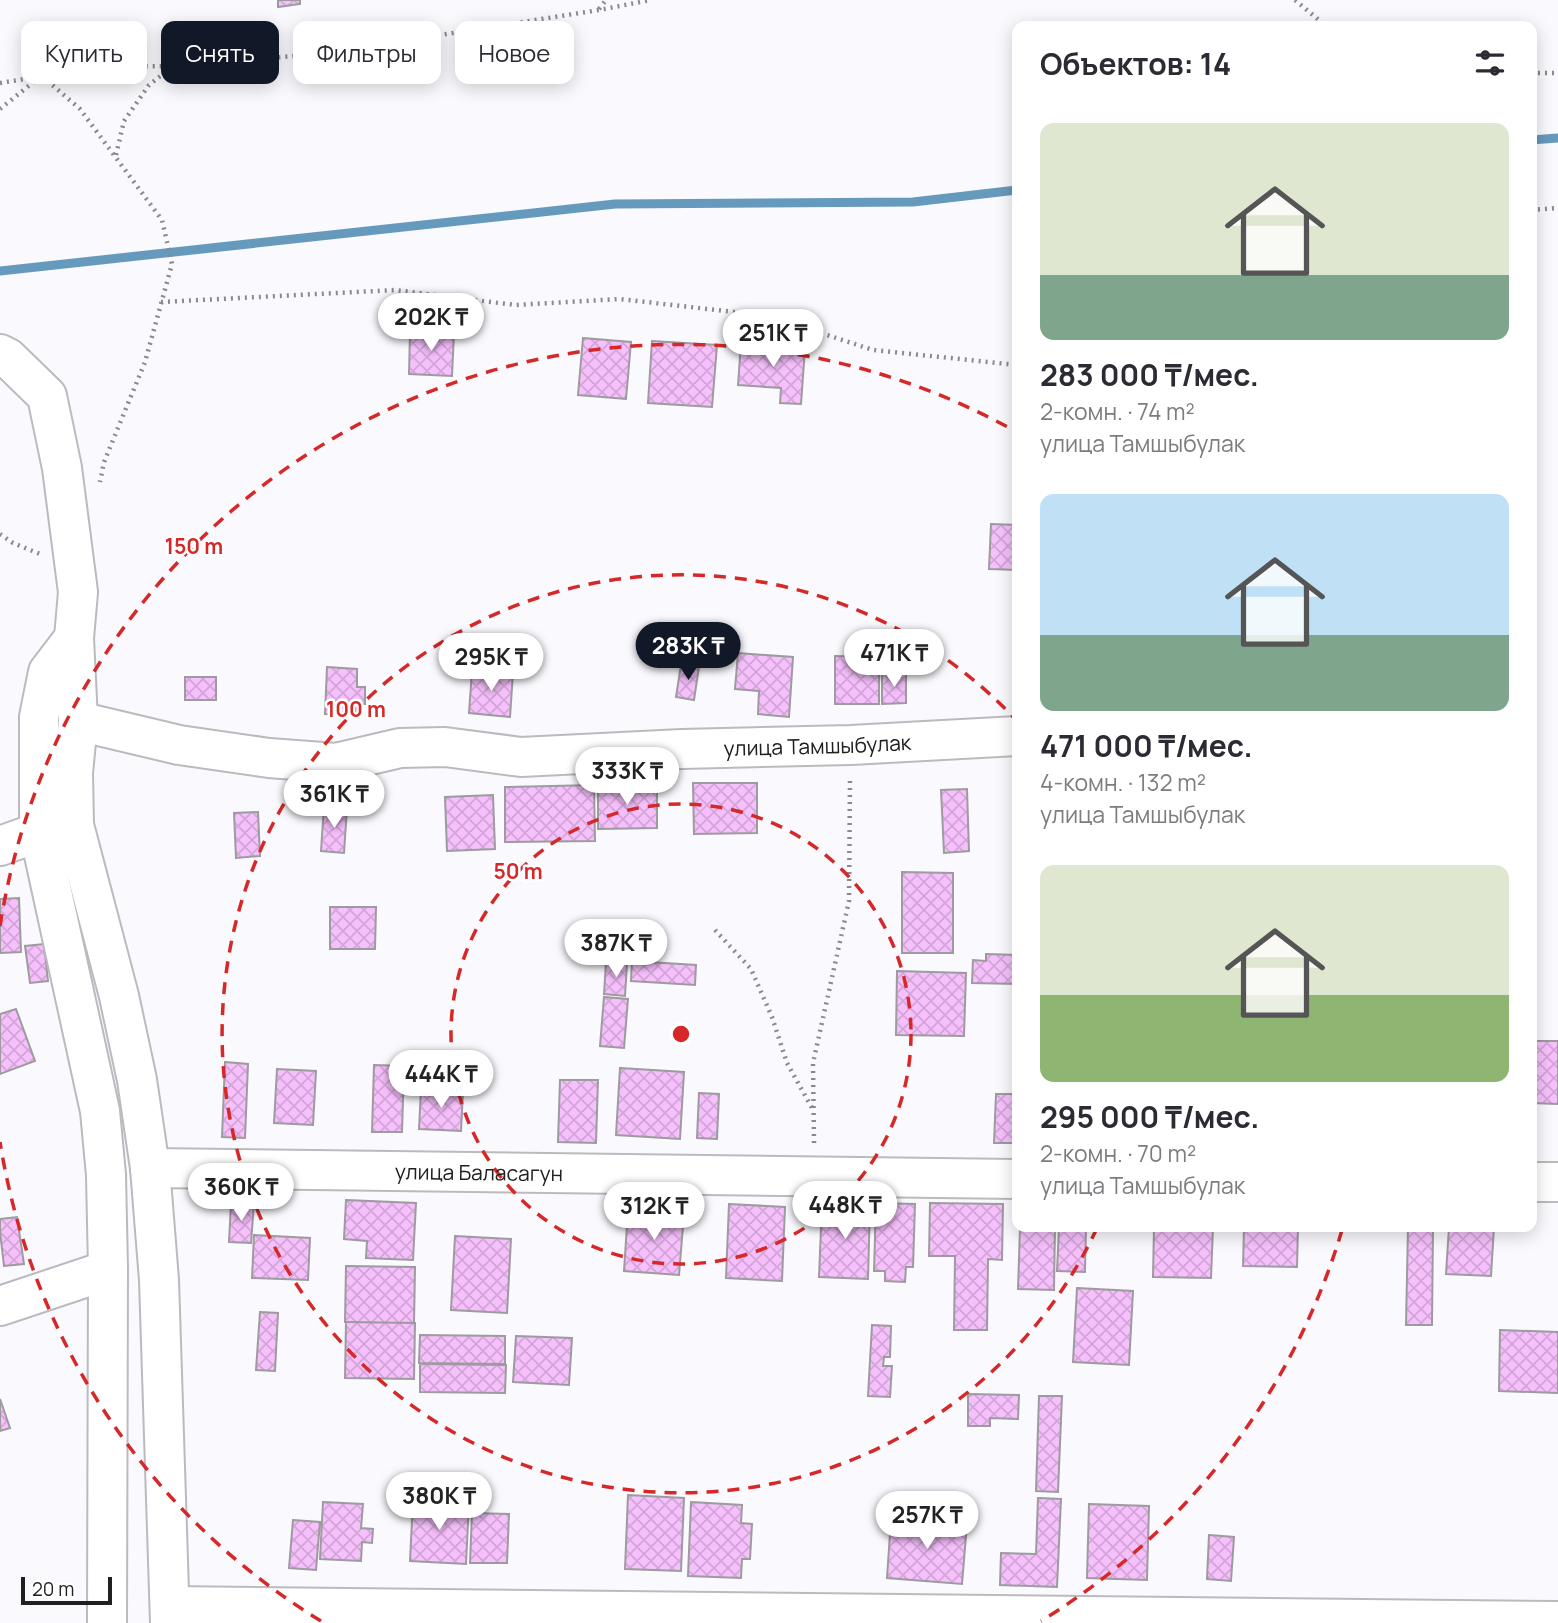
<!DOCTYPE html>
<html lang="ru">
<head>
<meta charset="utf-8">
<style>
	:root { --surface:#fff; --page:#f2f2f3; --text:#2b2b33; --muted:#7c7c81; --accent:#111827 }
	body { margin:0; font-family:Manrope,sans-serif; background:var(--page); color:var(--text); height:100vh; display:flex; flex-direction:column; font-size:26px; white-space:nowrap }
	* { box-sizing:border-box; margin:0 }
	p { font-size:23px; color:var(--muted) }
	.icon { flex:none; width:38px; height:38px; fill:none; stroke:currentColor; stroke-width:2; stroke-linecap:round; stroke-linejoin:round }
	.map { position:relative; flex:1; overflow:hidden }
	.drawer { position:absolute; left:1012px; top:21px; width:525px; height:1211px; display:flex; flex-direction:column; background:var(--surface); border-radius:14px; box-shadow:0 4px 18px #0003 }
	.drawer>* { flex:none }
	.guide { position:absolute; left:21px; top:21px; width:665px; height:63px; display:flex; gap:14px }
	.scale { position:absolute; left:21px; bottom:18px; width:91px; box-sizing:border-box; padding-left:7px; border:4px solid #202021; border-top:0; font-size:19px; line-height:24px; white-space:nowrap; color:#202021; -webkit-text-stroke:5px #fff; paint-order:stroke }
	.price { position:absolute; translate:-50% -60px; padding:0 16px; border-radius:24px; background:#fff; color:#222; font-size:23px; line-height:46px; filter:drop-shadow(0 2px 4px #0008) }
	.price::after { content:''; position:absolute; left:50%; top:42px; width:21px; height:16px; margin-left:-10px; background:inherit; clip-path:polygon(0 0,100% 0,50% 100%) }
	.price.current { background:var(--accent); color:#fff }
	ul { padding:0; list-style:none }
	li { display:grid; align-content:center; gap:14px; height:371px; padding:0 28px }
	li span { display:grid; place-items:center; height:217px; border-radius:14px; color:#555 }
	li>.icon { margin-inline-start:auto }
	span .icon { width:126px; height:126px; fill:#fffc; stroke-width:1 }
	li b { font-size:30px }
	h2 { display:flex; justify-content:space-between; align-items:center; height:84px; padding:0 28px; font-size:30px }
	.chip { padding:0 24px; border-radius:14px; background:var(--surface); box-shadow:0 4px 18px #0003; font-size:24px; line-height:63px }
	.chip.current { background:var(--accent); color:#fff }
	.map>svg:first-child { display:block }
	.lines { fill:none; stroke-linecap:round; stroke-linejoin:round }
	.stream { stroke:#669abc; stroke-width:9 }
	.building { fill:url(#building-cross-hatch); stroke:#9e9b9e; stroke-width:2 }
	.minor-casing { stroke:#bababf; stroke-width:42 }
	.path { stroke:#8a8a8d; stroke-width:4.5; stroke-dasharray:2 5; stroke-linecap:butt }
	.minor { stroke:#fff; stroke-width:38 }
	.ring { fill:none; stroke:#d62828; stroke-width:3.5; stroke-dasharray:12 9 }
	.labels { text-anchor:middle; dominant-baseline:central; stroke-width:5; stroke-linejoin:round; paint-order:stroke }
	.street-label { font-size:21px; fill:#202021; stroke:#fff }
	.centre { fill:#d62828; stroke:#fff; stroke-width:3.5 }
	.ring-label { font-size:21px; text-anchor:middle; font-weight:bold; fill:#d62828; stroke:#fff; stroke-width:5; stroke-linejoin:round; paint-order:stroke }
</style>
</head>
<body>
<div class="map">
<svg width="1558" height="1623" viewBox="0 0 1558 1623">
	<defs>
		<pattern id="building-cross-hatch" width="8" height="8" patternUnits="userSpaceOnUse" patternTransform="scale(1.75)"><rect width="8" height="8" fill="#f6c0fc"/><path d="M0 0l8 8M0 8l8-8" fill="none" stroke="#d3a5d8"/></pattern>
	</defs>
	<rect width="100%" height="100%" fill="#f9f9fe"/>
	<g class="lines">
		<!-- stream -->
		<path class="stream" d="M1531,140L1558,138
			M0,271L615,204L913,202L1017,190"/>
	</g>
	<!-- building -->
	<path class="building" d="M278,0H300V4L278,7Z
		M410,331L454,333L452,376L409,374Z
		M583,338L631,342L626,399L578,395Z
		M652,341L717,345L712,407L648,403Z
		M741,343L805,348L801,404L780,403L781,388L738,385Z
		M991,524L1017,525V570L989,569Z
		M738,653L793,657L789,717L758,714L759,691L735,689Z
		M835,656L879,657V704H835Z
		M681,665L699,667L694,700L676,697Z
		M327,667L357,669V687H365V704H359V715L325,714Z
		M472,670L513,673L510,717L469,713Z
		M882,674H906V703L882,704Z
		M185,677H216V700H185Z
		M693,783H757V833L694,834Z
		M594,785L595,841L505,842V787Z
		M598,785H657V828L598,829Z
		M967,789L969,851L944,853L941,790Z
		M493,795L495,849L447,851L445,797Z
		M324,806L347,808L344,853L321,851Z
		M258,812L260,856L236,858L234,813Z
		M902,872L953,873V953H902Z
		M19,898L21,952L0,953V899Z
		M330,907H376L375,949H330Z
		M44,944L48,981L30,983L25,946Z
		M986,954L1017,955V984L972,983L973,960L986,961Z
		M632,961L696,965L695,985L631,981Z
		M606,962L627,964L625,996L604,994Z
		M897,971L966,973L964,1036L896,1035Z
		M604,997L628,999L624,1048L600,1046Z
		M16,1009L35,1061L0,1074V1014Z
		M1531,1041H1558V1104L1531,1103Z
		M225,1062L248,1064L245,1138L222,1137Z
		M374,1065L404,1066L402,1132H372Z
		M620,1068L684,1072L680,1139L616,1135Z
		M277,1069L316,1071L313,1125L274,1123Z
		M560,1080H598L596,1143L558,1142Z
		M421,1089L463,1092L461,1131L419,1129Z
		M699,1093L719,1094L717,1139L697,1138Z
		M996,1094H1017V1143H994Z
		M346,1200L416,1203L413,1260L366,1258L367,1241L344,1239Z
		M231,1203L254,1204L251,1243L229,1242Z
		M822,1203L870,1205L868,1279L819,1277Z
		M876,1203L915,1204L913,1267H906L905,1282L885,1281V1271H874Z
		M930,1203L1003,1204L1002,1260L988,1259L987,1330H954L955,1256H929Z
		M729,1204L785,1207L782,1281L726,1278Z
		M628,1210L684,1214L679,1275L624,1271Z
		M17,1217L24,1264L4,1266L0,1232V1219Z
		M1020,1227H1055L1054,1290L1018,1289Z
		M1059,1227H1086L1085,1272L1057,1271Z
		M1154,1227H1213L1211,1278L1153,1277Z
		M1244,1227H1298L1297,1267L1243,1266Z
		M1408,1227H1433L1432,1325H1406Z
		M1449,1227H1494L1491,1276L1446,1274Z
		M254,1235L310,1238L308,1280L252,1278Z
		M455,1236L511,1239L507,1313L451,1310Z
		M346,1266L415,1267L414,1323L345,1322Z
		M1077,1288L1133,1291L1129,1365L1073,1362Z
		M260,1312L278,1313L275,1371L256,1370Z
		M346,1322L415,1323L414,1379L345,1378Z
		M872,1325L891,1326L890,1357H884L883,1366H892L890,1397L868,1396Z
		M1500,1330L1558,1332V1393L1499,1391Z
		M420,1335L505,1336V1364L419,1363Z
		M516,1336L572,1338L569,1385L513,1382Z
		M420,1364L506,1365L505,1393L420,1392Z
		M968,1394L1019,1395L1018,1419L990,1418V1426H968Z
		M1039,1396H1062L1058,1492L1036,1491Z
		M0,1399L10,1428L0,1431Z
		M628,1495L684,1498L681,1571L625,1569Z
		M1038,1498L1061,1499L1057,1587L1000,1585L1001,1553L1036,1554Z
		M413,1499L469,1502L466,1564L410,1561Z
		M323,1502L363,1504L361,1528L373,1529L372,1543L362,1542L361,1561L320,1559Z
		M691,1502L742,1505L741,1523L752,1524L750,1559H742L741,1578L688,1576Z
		M1089,1504L1149,1506L1147,1580L1087,1578Z
		M472,1513L509,1514L507,1563H470Z
		M891,1519L967,1524L962,1584L887,1578Z
		M293,1520L320,1522L316,1570L289,1568Z
		M1209,1535L1234,1537L1231,1581L1207,1579Z"/>
	<g class="lines">
		<!-- minor casing -->
		<g class="minor-casing">
			<g id="minor">
				<path d="M0,354L8,358L47,396L62,468L78,592L74,638L78,721L73,773L74,825L119,996L137,1080L150,1168L159,1280L170,1623"/>
				<path d="M74,638L48,672L39,717V832L100,1111L106,1175L108,1270L107,1623"/>
				<path id="s1" d="M78,721L179,745L269,758L336,763L400,748L445,747L521,757L682,749L851,745L1017,736"/>
				<path d="M0,846L39,832L65,827"/>
				<path id="s2" d="M150,1168L1017,1179"/>
				<path d="M1531,1182H1558"/>
				<path d="M0,1306L108,1270"/>
				<path d="M170,1606L1558,1621"/>
			</g>
		</g>
		<!-- path -->
		<path class="path" d="M1295,0L1326,26
			M599,9L606,0
			M1531,73H1558
			M42,76L80,109L162,220L172,264L145,362L104,462L100,482
			M0,83L100,67L173,66L319,54L599,10L651,0
			M0,109L41,76
			M116,155L124,121L149,85L173,66
			M1531,210L1558,208
			M161,302L395,290L515,305L620,299L769,316L873,350L1017,365
			M0,534L13,543L40,554
			M715,930L751,969L772,1017L787,1063L812,1108
			M814,1143L813,1063L849,901L850,778"/>
		<!-- minor -->
		<use href="#minor" class="minor"/>
	</g>
	<!-- distance rings -->
	<g class="ring">
		<circle cx="681" cy="1034" r="230"/>
		<path d="M1097 1228A459 459 0 1 1 1017 721"/>
		<path d="M1342 1230A689 689 0 0 1 1041 1621M321 1621A689 689 0 0 1 0 1142M0 926A689 689 0 0 1 1015 431"/>
	</g>
	<g class="labels">
		<!-- street labels -->
		<g class="street-label">
			<text stroke="none"><textPath href="#s1" startOffset="746">улица Тамшыбулак</textPath></text>
			<text stroke="none"><textPath href="#s2" startOffset="329">улица Баласагун</textPath></text>
		</g>
	</g>
	<circle cx="681" cy="1034" r="10" class="centre"/>
	<g class="ring-label">
		<text x="194" y="554">150 m</text>
		<text x="356" y="717">100 m</text>
		<text x="518" y="879">50 m</text>
	</g>
</svg>
<div class="scale">20 m</div>
<b class="price" style="left:431px;top:353px">202K ₸</b>
<b class="price" style="left:773px;top:369px">251K ₸</b>
<b class="price current" style="left:688px;top:682px">283K ₸</b>
<b class="price" style="left:894px;top:689px">471K ₸</b>
<b class="price" style="left:491px;top:693px">295K ₸</b>
<b class="price" style="left:627px;top:807px">333K ₸</b>
<b class="price" style="left:334px;top:830px">361K ₸</b>
<b class="price" style="left:616px;top:979px">387K ₸</b>
<b class="price" style="left:441px;top:1110px">444K ₸</b>
<b class="price" style="left:241px;top:1223px">360K ₸</b>
<b class="price" style="left:845px;top:1241px">448K ₸</b>
<b class="price" style="left:654px;top:1242px">312K ₸</b>
<b class="price" style="left:439px;top:1532px">380K ₸</b>
<b class="price" style="left:927px;top:1551px">257K ₸</b>
<div class="guide">
<a class="chip">Купить</a>
<a class="chip current">Снять</a>
<a class="chip">Фильтры</a>
<a class="chip">Новое</a>
</div>
<section class="drawer">
<h2>Объектов: 14<svg class="icon" aria-label="filters" viewBox="0 0 24 24"><path d="M4 7h16M4 17h16"/><circle cx="9" cy="7" r="2"/><circle cx="15" cy="17" r="2"/></svg></h2>
<ul>
<li><span style="background:linear-gradient(#dfe7d0 70%,#7fa58c 0)"><svg class="icon" aria-label="home" viewBox="0 0 24 24"><path d="M3 11l9-7 9 7M6 9v11h12V9"/></svg></span><div><b>283 000 ₸/мес.</b><p>2-комн. · 74 m²</p><p>улица Тамшыбулак</p></div></li>
<li><span style="background:linear-gradient(#bfe0f5 65%,#7fa58c 0)"><svg class="icon" aria-label="home" viewBox="0 0 24 24"><path d="M3 11l9-7 9 7M6 9v11h12V9"/></svg></span><div><b>471 000 ₸/мес.</b><p>4-комн. · 132 m²</p><p>улица Тамшыбулак</p></div></li>
<li><span style="background:linear-gradient(#dfe7d0 60%,#8fb573 0)"><svg class="icon" aria-label="home" viewBox="0 0 24 24"><path d="M3 11l9-7 9 7M6 9v11h12V9"/></svg></span><div><b>295 000 ₸/мес.</b><p>2-комн. · 70 m²</p><p>улица Тамшыбулак</p></div></li>
</ul>
</section>
</div>
</body>
</html>
